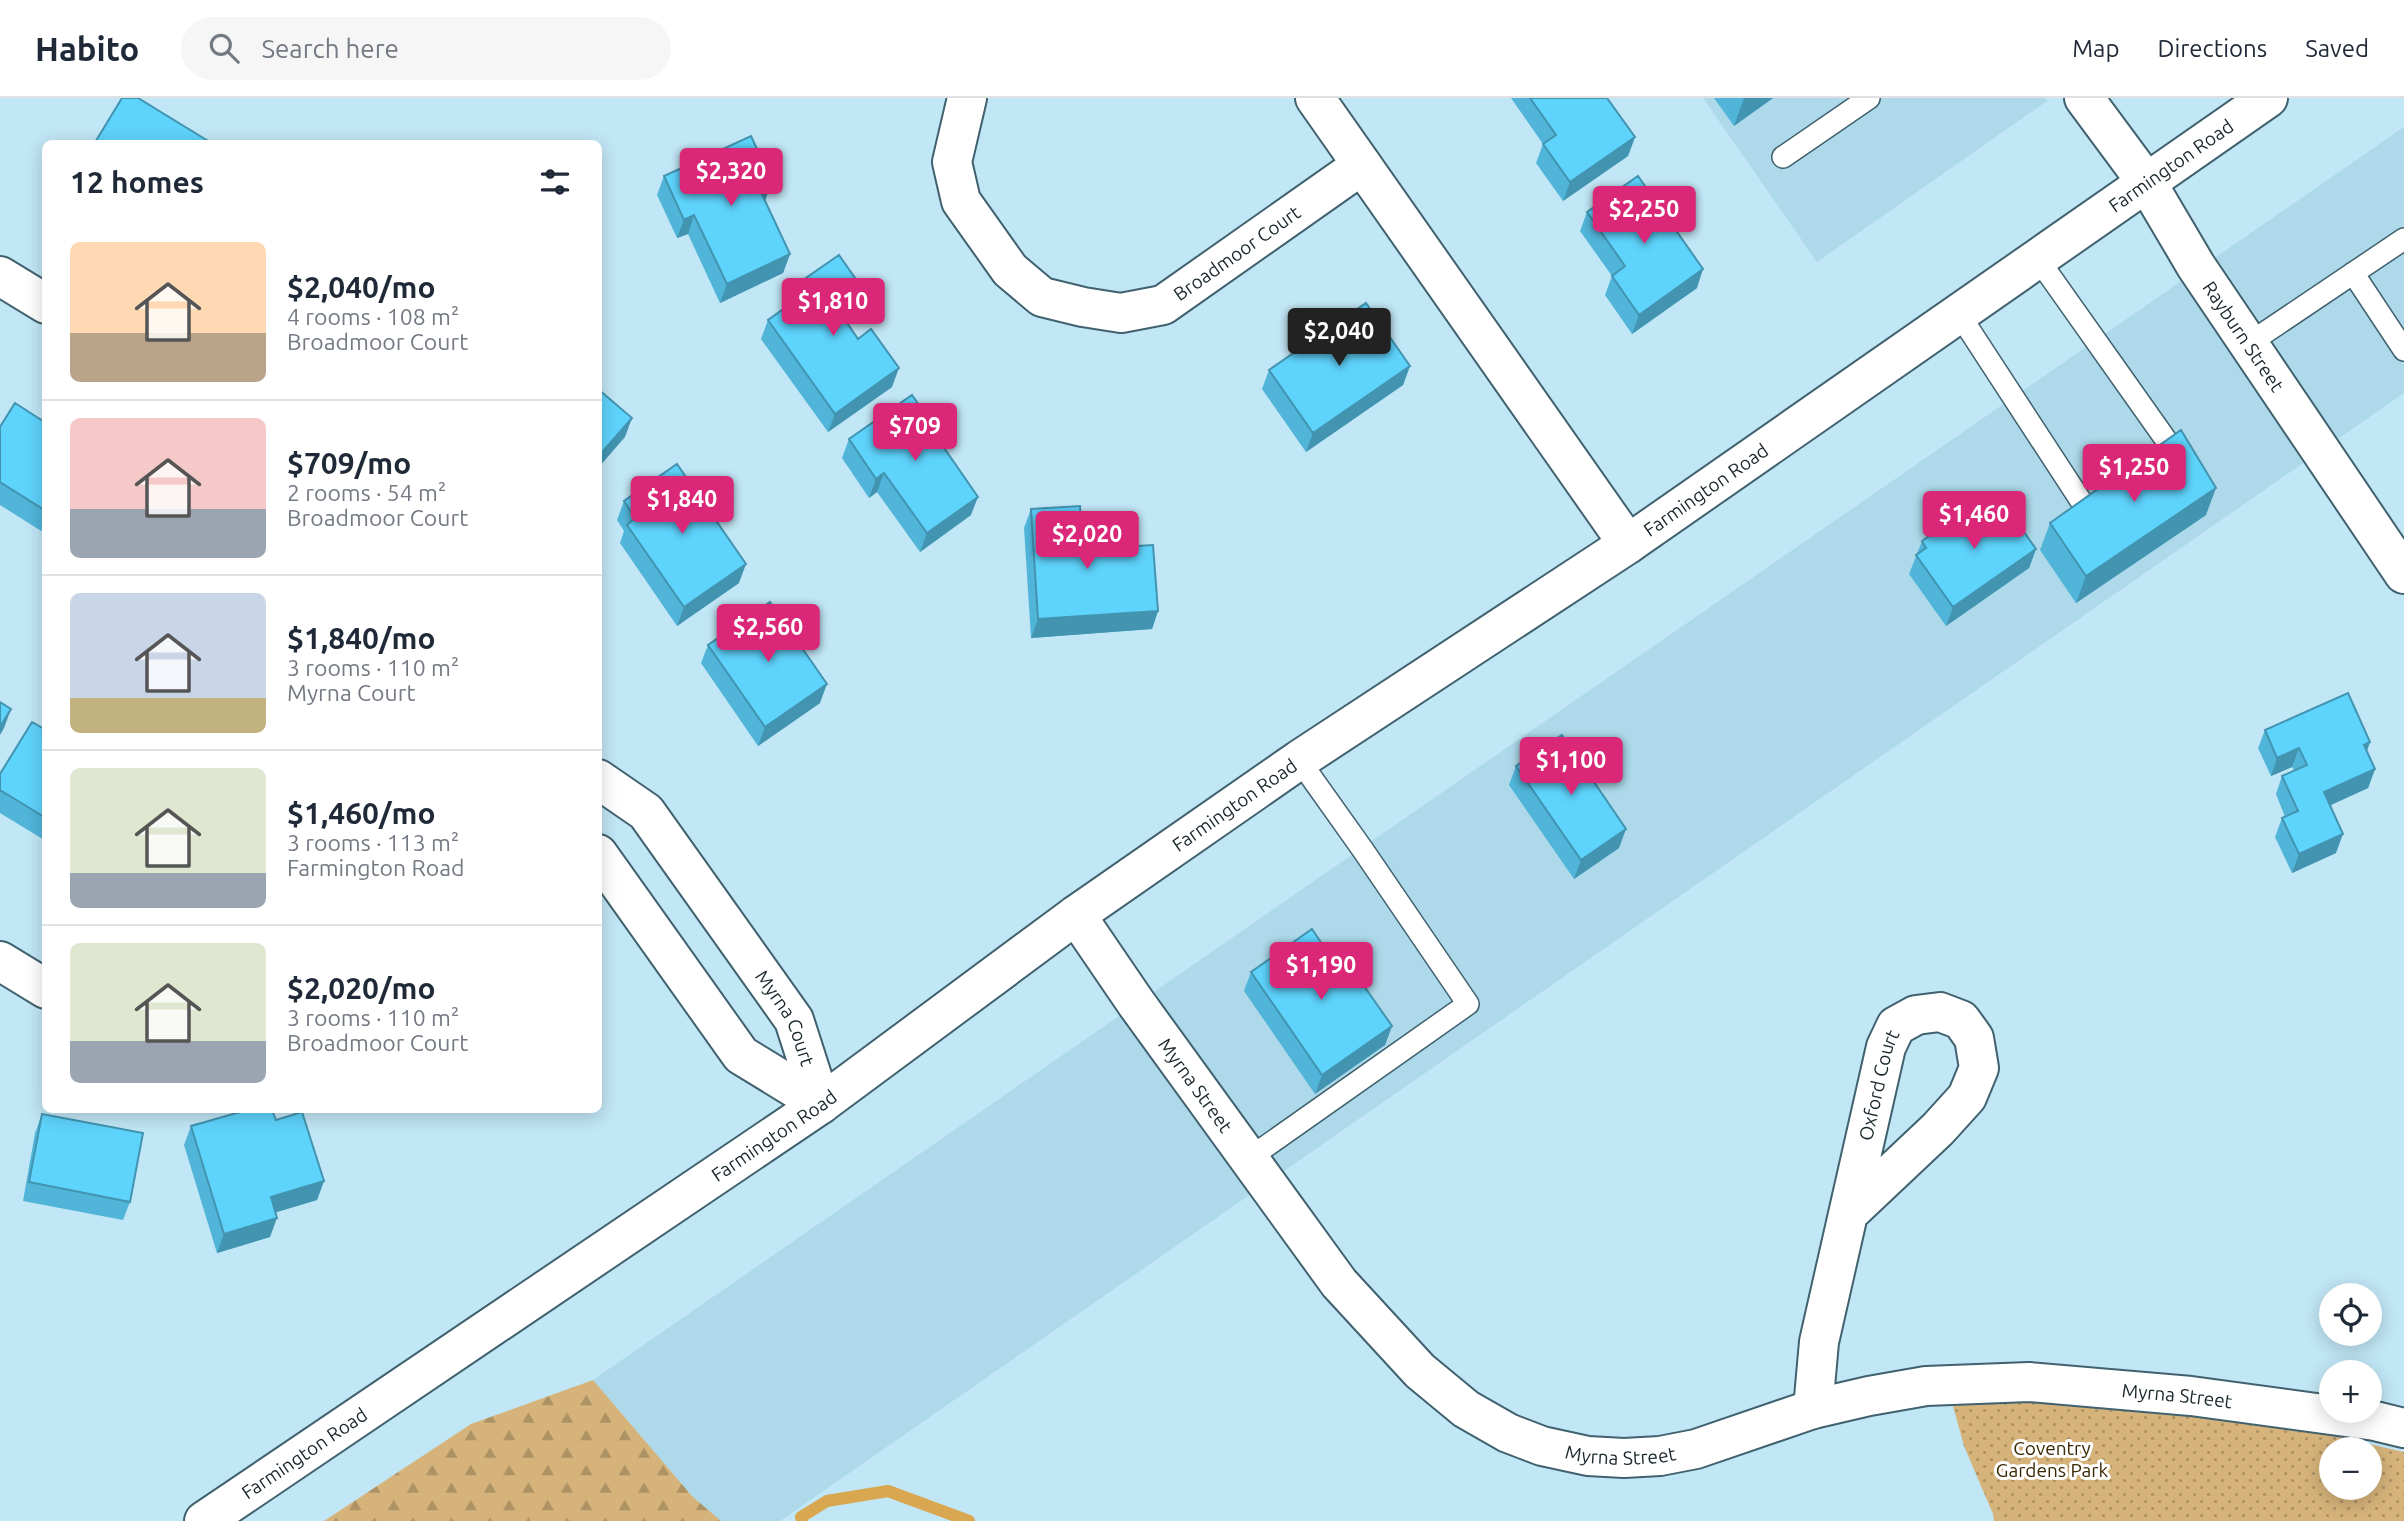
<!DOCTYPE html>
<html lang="en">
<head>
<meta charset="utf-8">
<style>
	:root { --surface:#fff; --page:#f6f6f7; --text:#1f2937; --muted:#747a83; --line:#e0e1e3; --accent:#db2777 }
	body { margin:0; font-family:Ubuntu,sans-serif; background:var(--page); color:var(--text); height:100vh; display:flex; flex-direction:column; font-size:26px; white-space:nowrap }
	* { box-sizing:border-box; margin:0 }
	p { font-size:23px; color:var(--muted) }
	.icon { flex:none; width:38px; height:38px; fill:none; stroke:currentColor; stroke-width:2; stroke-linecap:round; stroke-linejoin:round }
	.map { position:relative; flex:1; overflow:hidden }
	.sheet { position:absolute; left:42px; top:42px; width:560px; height:973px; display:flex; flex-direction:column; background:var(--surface); border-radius:10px; box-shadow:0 4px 18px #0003 }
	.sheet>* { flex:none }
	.buttons { position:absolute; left:2319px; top:1185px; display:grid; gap:14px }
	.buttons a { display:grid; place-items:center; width:63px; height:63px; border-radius:50%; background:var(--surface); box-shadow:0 4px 18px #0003; font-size:35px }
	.price { position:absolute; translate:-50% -60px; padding:0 16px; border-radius:7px; background:var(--accent); color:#fff; font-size:23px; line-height:46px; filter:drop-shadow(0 2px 4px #0008) }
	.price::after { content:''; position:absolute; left:50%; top:42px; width:21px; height:16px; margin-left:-10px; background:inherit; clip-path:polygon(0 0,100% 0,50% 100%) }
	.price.selected { background:#222; color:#fff }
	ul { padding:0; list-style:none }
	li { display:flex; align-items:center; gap:21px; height:175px; padding:0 28px }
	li+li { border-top:2px solid var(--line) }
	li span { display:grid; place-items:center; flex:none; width:196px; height:140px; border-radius:10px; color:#555 }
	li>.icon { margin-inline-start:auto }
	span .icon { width:84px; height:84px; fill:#fffc; stroke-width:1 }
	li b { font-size:30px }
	h2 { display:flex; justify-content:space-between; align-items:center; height:84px; padding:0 28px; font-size:30px }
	header { display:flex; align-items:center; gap:42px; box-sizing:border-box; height:98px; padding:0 35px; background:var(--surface); border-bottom:2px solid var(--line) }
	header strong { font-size:33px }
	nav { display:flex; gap:38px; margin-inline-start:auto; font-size:24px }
	.search { width:490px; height:63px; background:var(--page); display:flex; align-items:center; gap:18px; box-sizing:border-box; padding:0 24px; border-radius:38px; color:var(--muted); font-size:26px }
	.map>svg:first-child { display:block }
	.built { fill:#add9ea }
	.forest { fill:url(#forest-firs) }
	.park { fill:url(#park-dots); fill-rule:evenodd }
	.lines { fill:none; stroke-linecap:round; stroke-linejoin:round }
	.stream { stroke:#d9a750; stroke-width:12 }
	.lane-casing { stroke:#40616e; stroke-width:24 }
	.street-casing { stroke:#40616e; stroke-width:42 }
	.secondary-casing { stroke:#40616e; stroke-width:42 }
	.lane { stroke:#fff; stroke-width:21 }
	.street { stroke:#fff; stroke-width:38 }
	.secondary { stroke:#fff; stroke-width:38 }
	.wall { fill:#51b5d9 }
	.shaded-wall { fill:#4294b0 }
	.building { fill:#5ed3fc; stroke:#4294b0; stroke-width:2 }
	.labels { text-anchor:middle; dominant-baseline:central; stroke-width:6; stroke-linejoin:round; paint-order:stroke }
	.street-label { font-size:19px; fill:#1a282d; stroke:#fff }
	.park-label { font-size:19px; fill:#3a2600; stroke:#fff }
</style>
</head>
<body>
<header>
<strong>Habito</strong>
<div class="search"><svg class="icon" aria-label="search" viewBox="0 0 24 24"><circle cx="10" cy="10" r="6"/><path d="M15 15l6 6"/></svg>Search here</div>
<nav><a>Map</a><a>Directions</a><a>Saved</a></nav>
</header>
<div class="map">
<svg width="2404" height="1423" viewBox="0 0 2404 1423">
	<defs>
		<pattern id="forest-firs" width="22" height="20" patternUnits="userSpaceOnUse" patternTransform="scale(1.75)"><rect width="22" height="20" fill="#d6b37a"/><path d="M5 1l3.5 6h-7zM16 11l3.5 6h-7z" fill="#ad9264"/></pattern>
		<pattern id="park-dots" width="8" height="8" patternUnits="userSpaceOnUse" patternTransform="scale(1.75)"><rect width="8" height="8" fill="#d6b37a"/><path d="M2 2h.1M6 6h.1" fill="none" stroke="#ad9264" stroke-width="1.8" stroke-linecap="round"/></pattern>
	</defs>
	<rect width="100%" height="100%" fill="#c1e6f5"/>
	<!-- built -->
	<path class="built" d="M1703,0H2045L2047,3L1817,164Z
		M2404,29V295L780,1423H721L692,1398L593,1282Z"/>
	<!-- forest -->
	<path class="forest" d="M593,1282L692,1398L721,1423H324L471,1326Z"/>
	<!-- park -->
	<path class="park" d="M2045,1297L2285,1327L2404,1354V1423H1994L1993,1416L1964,1348L1953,1308ZM2331,1351H2370V1390H2331Z"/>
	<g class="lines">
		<!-- stream -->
		<path class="stream" d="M802,1423L801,1419L827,1403L888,1393L969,1423"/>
		<!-- lane casing -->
		<g class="lane-casing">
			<path id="lane" d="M1783,59L1869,0
				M2038,161L2176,356
				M2353,175L2404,252
				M1959,216L2083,406
				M2248,246L2404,141
				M1248,1061L1468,906L1363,752L1299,662"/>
		</g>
		<!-- street casing -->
		<g class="street-casing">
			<g id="street">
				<path id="s1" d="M967,0L952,64L961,103L1010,172L1042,199L1083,209L1121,215L1163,207L1362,67"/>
				<path d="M1315,0L1628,446"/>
				<path id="s2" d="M2084,0L2147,85L2196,168L2404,476"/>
				<path d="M0,178L46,206"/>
				<path id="s3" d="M598,681L646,714L794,922L821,1006"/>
				<path d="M598,756L741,957L821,1006"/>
				<path id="s4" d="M1076,817L1136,905L1339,1185L1420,1273L1466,1311L1508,1335L1542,1348L1588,1358L1624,1360L1660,1358L1696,1351L1813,1311L1869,1298L1926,1288L2029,1284L2191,1298L2375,1323L2404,1330"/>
				<path d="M0,863L46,891"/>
				<path id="s5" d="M1813,1311L1819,1244L1886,949L1896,928L1916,917L1940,914L1961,922L1974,940L1979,970L1967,999L1938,1031L1850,1114"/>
			</g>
		</g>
		<!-- secondary casing -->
		<g class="secondary-casing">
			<g id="secondary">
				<path id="s6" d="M204,1423L821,1006L1076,817L1299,662L1628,446L2268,0"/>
			</g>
		</g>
		<!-- lane -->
		<use href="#lane" class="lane"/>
		<!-- street -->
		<use href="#street" class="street"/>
		<!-- secondary -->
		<use href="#secondary" class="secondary"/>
	</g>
	<!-- wall -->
	<path class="wall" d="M1511,0H1607L1635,39L1628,58L1563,103L1536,65L1543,46Z
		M1714,0H1773L1734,28Z
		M664,78L765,103L790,156L783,175L720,205L688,136L677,140L657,97Z
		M1587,114L1697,190L1632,236L1605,197L1612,178L1580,133Z
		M803,182L867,197L860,216L848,225L892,289L828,334L761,241L768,222L797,202L796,201Z
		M1410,268L1403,287L1306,354L1262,291L1269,272Z
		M46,325V436L0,407V329Z
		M849,341L939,343L971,417L920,454L877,394L869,400L842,360Z
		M624,403L739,485L677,528L620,445L624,433L617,422Z
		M1031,411L1083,451L1158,513L1152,531L1031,540L1024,430Z
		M2206,417L2076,505L2040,452L2050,425Z
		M1971,419L2036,451L2029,470L1946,528L1909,476L1922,443Z
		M708,547L820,605L758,648L701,565Z
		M46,632V743L0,715V676Z
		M2265,632L2370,644L2367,653L2375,671L2368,690L2330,707L2336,755L2292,775L2275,739L2282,720L2285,719L2276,696L2282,678L2294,672L2292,669L2271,678L2258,650Z
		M1516,668L1619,750L1574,781L1509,687Z
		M1251,874H1341L1392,928L1385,947L1315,996L1244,893Z
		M42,1016L130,1104L123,1122L23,1103L35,1035Z
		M276,1022L324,1083L317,1102L276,1114L270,1139L217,1155L184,1047L191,1028Z"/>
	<!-- shaded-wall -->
	<path class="shaded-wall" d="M1744,0H1773L1734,28Z
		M1635,39L1628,58L1563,103L1570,84Z
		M772,84L765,103L759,90Z
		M694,117L688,136L677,140L684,122Z
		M790,156L783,175L720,205L727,186Z
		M1703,171L1697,190L1632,236L1639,217Z
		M867,197L860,216L834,235L841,216Z
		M1410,268L1403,287L1306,354L1313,335Z
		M899,270L892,289L828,334L835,316Z
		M632,320L625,339L598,370V359Z
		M884,375L877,394L869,400L876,381Z
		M2216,390L2206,417L2076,505L2086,478Z
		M978,399L971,417L920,454L927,435Z
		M2036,451L2029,470L1946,528L1953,509Z
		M746,466L739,485L677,528L684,509Z
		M1158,513L1152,531L1031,540L1038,521Z
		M827,586L820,605L758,648L765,629Z
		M11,611L4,630L0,637V629Z
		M2370,644L2363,663L2364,647Z
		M2299,650L2292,669L2271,678L2277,660Z
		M2375,671L2368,690L2318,713L2324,694Z
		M1626,731L1619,750L1574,781L1581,762Z
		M2343,736L2336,755L2292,775L2299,756Z
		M1392,928L1385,947L1315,996L1322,977Z
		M324,1083L317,1102L264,1118L271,1099Z
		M277,1120L270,1139L217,1155L224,1136Z"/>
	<!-- building -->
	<path class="building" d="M122,0H138L213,46H94Z
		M1530,0H1607L1635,39L1570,84L1543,46L1556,37Z
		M751,38L772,84L759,90L790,156L727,186L694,117L684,122L664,78Z
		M1638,78L1703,171L1639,217L1612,178L1625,168L1587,114Z
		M839,157L867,197L841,216L858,241L871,231L899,270L835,316L768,222L810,192L803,182Z
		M1366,205L1410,268L1313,335L1269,272Z
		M598,291L632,320L598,359Z
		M912,297L941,338L938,341L978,399L927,435L884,375L876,381L849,341Z
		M15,305L46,325V413L0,384V329Z
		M2181,332L2216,390L2086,478L2050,425Z
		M677,366L746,466L684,509L627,427L635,420L624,403Z
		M2000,400L2036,451L1953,509L1916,457L1926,450L1922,443L1967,412L1971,419Z
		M1080,408L1083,451L1153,447L1158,513L1038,521L1031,411Z
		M770,504L827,586L765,629L708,547Z
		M2348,595L2370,644L2364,647L2375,671L2324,694L2343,736L2299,756L2282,720L2298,713L2282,678L2307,667L2299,650L2277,660L2265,632Z
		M0,604L11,611L0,629Z
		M32,624L46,632V720L0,692V676Z
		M1562,637L1626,731L1581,762L1516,668Z
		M1312,831L1341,874L1350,868L1392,928L1322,977L1251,874Z
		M247,1012H272L276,1022L302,1014L324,1083L271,1099L277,1120L224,1136L191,1028Z
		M42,1016L143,1035L130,1104L29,1084Z"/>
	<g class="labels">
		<!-- street labels -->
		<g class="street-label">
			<text stroke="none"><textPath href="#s6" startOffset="2389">Farmington Road</textPath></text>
			<text stroke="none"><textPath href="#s1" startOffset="446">Broadmoor Court</textPath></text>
			<text stroke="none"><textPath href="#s2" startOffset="287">Rayburn Street</textPath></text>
			<text stroke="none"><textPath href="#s6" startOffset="1822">Farmington Road</textPath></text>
			<text stroke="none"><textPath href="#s6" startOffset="1255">Farmington Road</textPath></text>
			<text stroke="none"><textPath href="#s3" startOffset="308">Myrna Court</textPath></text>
			<text stroke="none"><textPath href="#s4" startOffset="208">Myrna Street</textPath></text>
			<text stroke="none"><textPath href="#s5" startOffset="331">Oxford Court</textPath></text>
			<text stroke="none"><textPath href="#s6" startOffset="688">Farmington Road</textPath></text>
			<text stroke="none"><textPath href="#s4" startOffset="1363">Myrna Street</textPath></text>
			<text stroke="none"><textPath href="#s4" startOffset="796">Myrna Street</textPath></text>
			<text stroke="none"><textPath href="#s6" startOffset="121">Farmington Road</textPath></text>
		</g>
		<!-- park labels -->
		<g class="park-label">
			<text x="2052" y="1350">Coventry<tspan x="2052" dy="22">Gardens Park</tspan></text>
		</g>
	</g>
</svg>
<div class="buttons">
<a><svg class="icon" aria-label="locate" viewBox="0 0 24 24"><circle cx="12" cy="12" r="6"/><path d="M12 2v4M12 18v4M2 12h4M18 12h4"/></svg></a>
<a>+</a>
<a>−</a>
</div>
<b class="price" style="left:731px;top:110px">$2,320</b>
<b class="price" style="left:1644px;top:148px">$2,250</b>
<b class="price" style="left:833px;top:240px">$1,810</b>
<b class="price selected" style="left:1339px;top:270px">$2,040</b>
<b class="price" style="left:915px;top:365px">$709</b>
<b class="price" style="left:2134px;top:406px">$1,250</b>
<b class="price" style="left:682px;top:438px">$1,840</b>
<b class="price" style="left:1974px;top:453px">$1,460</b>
<b class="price" style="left:1087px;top:473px">$2,020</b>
<b class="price" style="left:768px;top:566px">$2,560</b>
<b class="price" style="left:1571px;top:699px">$1,100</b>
<b class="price" style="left:1321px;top:904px">$1,190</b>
<section class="sheet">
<h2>12 homes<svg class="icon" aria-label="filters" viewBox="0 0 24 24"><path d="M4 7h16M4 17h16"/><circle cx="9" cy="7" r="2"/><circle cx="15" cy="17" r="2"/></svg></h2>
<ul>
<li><span style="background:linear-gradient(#ffd9b3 65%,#b9a48a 0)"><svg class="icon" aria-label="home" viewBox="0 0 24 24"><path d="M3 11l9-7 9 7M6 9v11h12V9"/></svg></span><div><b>$2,040/mo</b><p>4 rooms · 108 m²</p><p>Broadmoor Court</p></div></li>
<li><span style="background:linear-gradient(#f6c9c9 65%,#9aa5b1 0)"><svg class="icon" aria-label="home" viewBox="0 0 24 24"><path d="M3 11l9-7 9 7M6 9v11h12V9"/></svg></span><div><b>$709/mo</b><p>2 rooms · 54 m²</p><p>Broadmoor Court</p></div></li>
<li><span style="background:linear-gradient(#c9d6e8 75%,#c2b280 0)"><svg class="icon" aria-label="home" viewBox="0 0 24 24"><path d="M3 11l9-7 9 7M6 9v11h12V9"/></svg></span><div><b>$1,840/mo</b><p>3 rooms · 110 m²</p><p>Myrna Court</p></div></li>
<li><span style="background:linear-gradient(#dfe7d0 75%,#9aa5b1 0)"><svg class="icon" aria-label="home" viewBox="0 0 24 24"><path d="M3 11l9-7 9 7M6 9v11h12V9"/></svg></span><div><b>$1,460/mo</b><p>3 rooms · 113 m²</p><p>Farmington Road</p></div></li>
<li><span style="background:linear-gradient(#dfe7d0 70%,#9aa5b1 0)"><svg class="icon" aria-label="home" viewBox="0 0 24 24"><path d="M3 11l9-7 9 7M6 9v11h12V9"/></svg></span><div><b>$2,020/mo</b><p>3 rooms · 110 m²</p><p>Broadmoor Court</p></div></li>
</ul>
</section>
</div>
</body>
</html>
